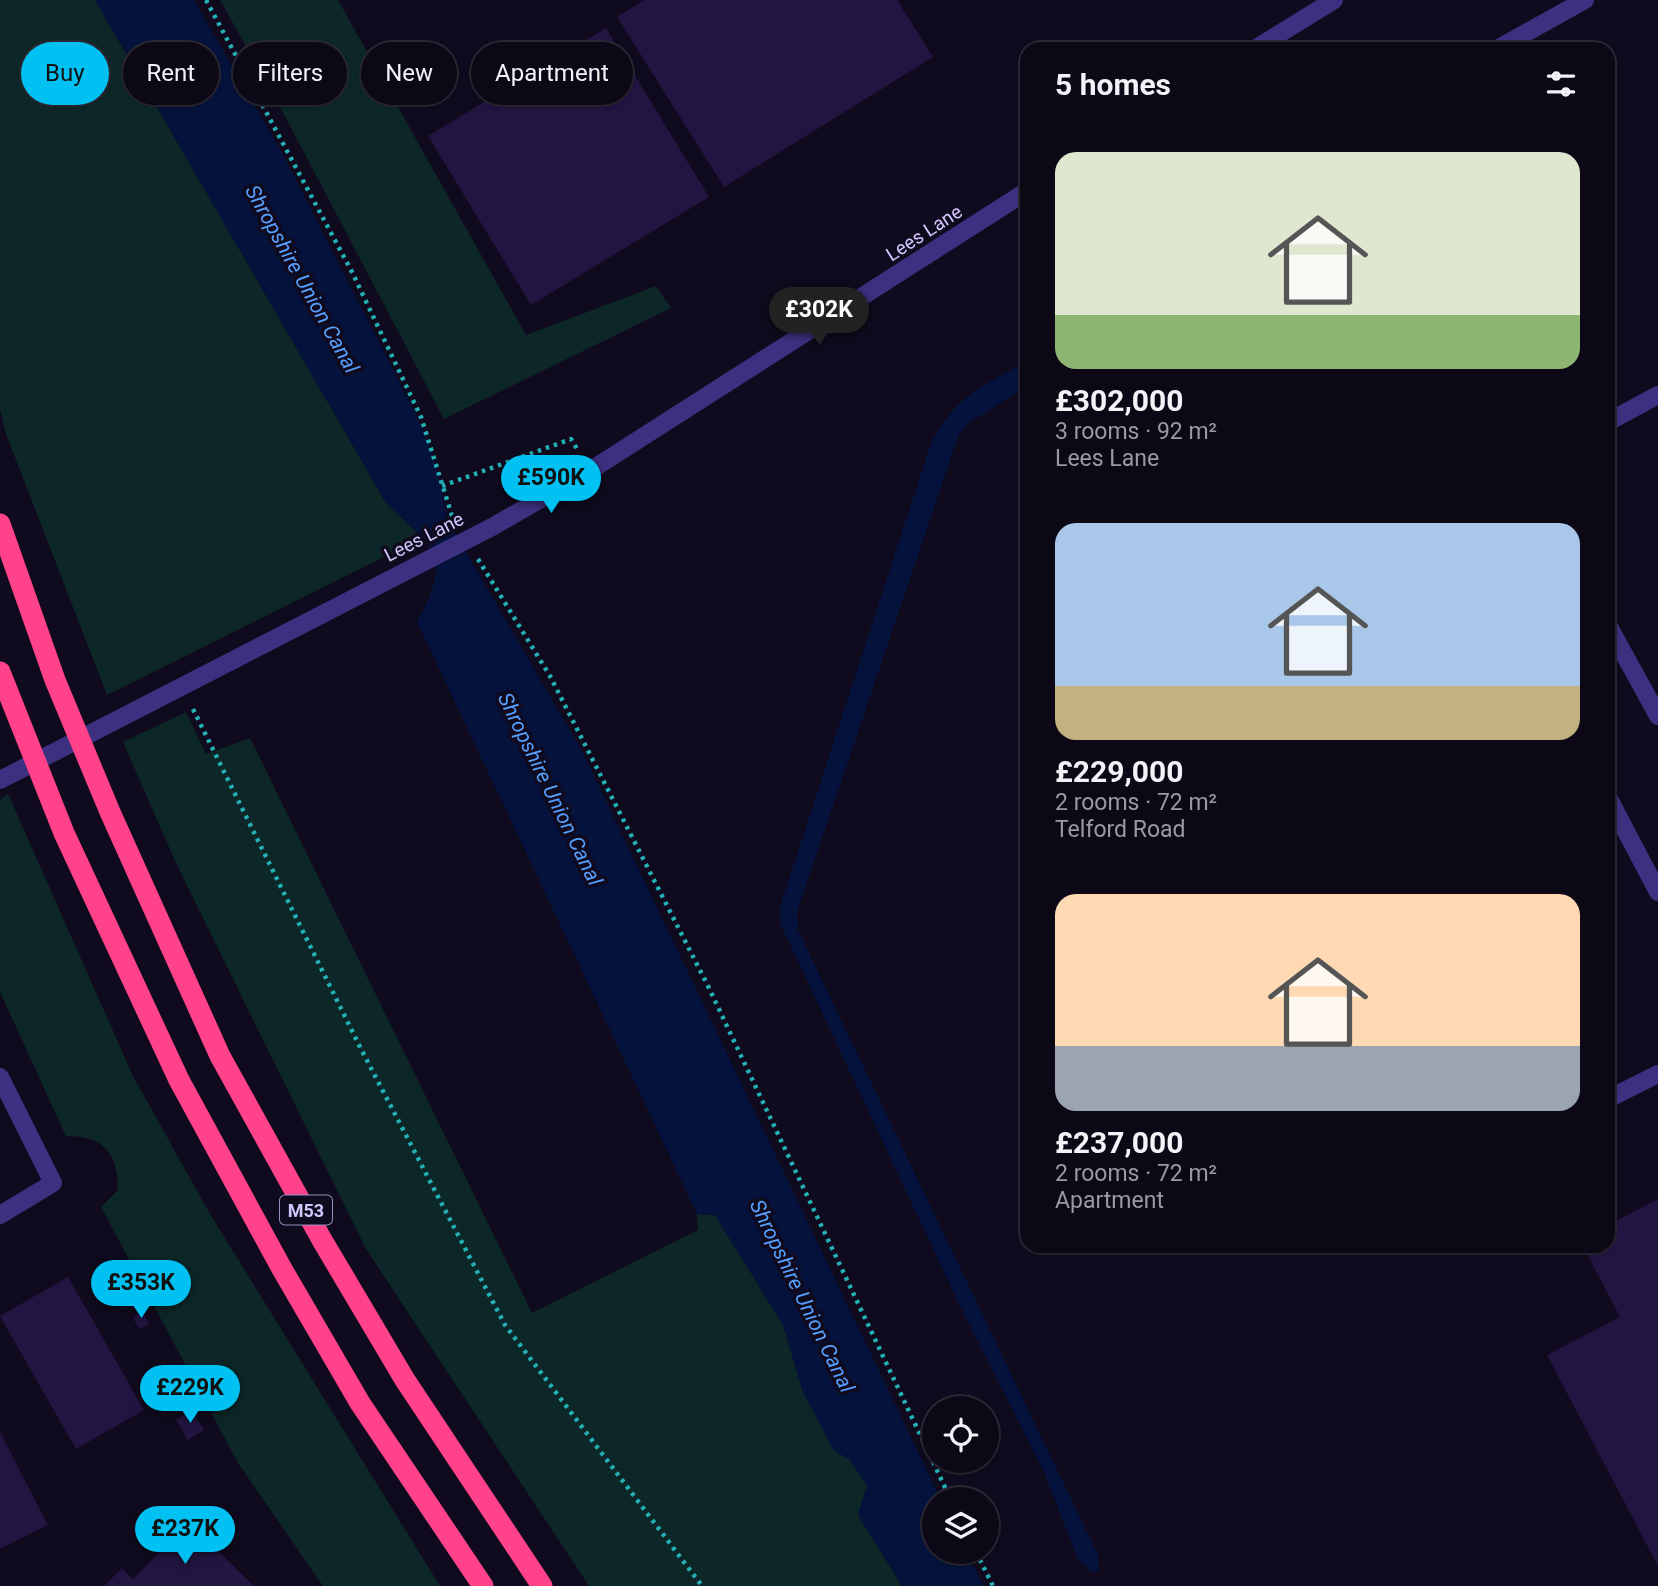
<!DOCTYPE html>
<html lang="en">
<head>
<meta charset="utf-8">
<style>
	:root { --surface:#0c0816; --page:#1a1623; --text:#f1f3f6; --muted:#9a9aa1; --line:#2c2935; --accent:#00c1f2 }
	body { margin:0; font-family:Roboto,sans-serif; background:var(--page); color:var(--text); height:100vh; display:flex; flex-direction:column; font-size:26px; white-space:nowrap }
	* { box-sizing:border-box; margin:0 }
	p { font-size:23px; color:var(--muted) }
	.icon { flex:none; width:38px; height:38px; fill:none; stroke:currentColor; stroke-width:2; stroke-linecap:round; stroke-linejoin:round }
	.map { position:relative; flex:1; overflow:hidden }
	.drawer { position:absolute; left:1020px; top:42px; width:595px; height:1211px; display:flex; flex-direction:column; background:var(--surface); border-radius:21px; box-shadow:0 2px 5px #0004,0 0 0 2px var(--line) }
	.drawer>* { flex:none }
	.guide { position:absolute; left:21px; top:42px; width:665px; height:63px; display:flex; gap:14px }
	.fabs { position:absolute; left:922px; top:1396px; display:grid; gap:14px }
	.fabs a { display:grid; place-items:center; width:77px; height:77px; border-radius:50%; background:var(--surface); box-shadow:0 2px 5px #0004,0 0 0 2px var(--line); font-size:35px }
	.price { position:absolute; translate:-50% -60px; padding:0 16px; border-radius:24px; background:var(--accent); color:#111; font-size:23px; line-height:46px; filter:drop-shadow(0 2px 4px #0008) }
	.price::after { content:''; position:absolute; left:50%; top:42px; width:21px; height:16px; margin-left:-10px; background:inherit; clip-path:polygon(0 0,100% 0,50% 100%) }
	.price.on { background:#222; color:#fff }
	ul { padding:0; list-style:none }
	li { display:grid; align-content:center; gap:14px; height:371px; padding:0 35px }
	li span { display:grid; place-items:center; height:217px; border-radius:21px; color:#555 }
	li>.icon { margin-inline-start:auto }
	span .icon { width:126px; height:126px; fill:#fffc; stroke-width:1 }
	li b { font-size:30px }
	h2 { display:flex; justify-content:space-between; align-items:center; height:84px; padding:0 35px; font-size:30px }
	.tag { padding:0 24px; border-radius:32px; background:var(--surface); box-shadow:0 2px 5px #0004,0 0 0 2px var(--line); font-size:24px; line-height:63px }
	.tag.on { background:var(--accent); color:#111 }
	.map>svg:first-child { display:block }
	.green { fill:#0d2728 }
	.water { fill:#05133c }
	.building { fill:#221541 }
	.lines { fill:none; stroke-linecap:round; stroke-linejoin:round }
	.path { stroke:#23b1b7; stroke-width:4.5; stroke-dasharray:3.5 5; stroke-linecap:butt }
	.minor { stroke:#3c3181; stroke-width:18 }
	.highway { stroke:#ff4289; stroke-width:21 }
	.labels { text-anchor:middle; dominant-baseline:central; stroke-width:7; stroke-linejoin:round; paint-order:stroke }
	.shield { fill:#100a1e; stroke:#988ebc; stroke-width:2 }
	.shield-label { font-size:18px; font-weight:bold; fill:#d3c7ff }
	.street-label { font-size:19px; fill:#d3c7ff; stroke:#100a1e }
	.water-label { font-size:21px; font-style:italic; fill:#559fff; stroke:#100a1e }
</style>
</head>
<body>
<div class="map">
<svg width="1658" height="1586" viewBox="0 0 1658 1586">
	<rect width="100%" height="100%" fill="#100a1e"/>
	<!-- green -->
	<path class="green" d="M0,0H95L386,503L429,544H410L107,695L6,434L0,409Z
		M220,0H338L526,335L656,286L671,308L444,419L286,118Z
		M186,712L206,754L250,738L532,1313L698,1230L697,1214L715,1215L783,1325L803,1392L867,1485L858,1515L902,1586H589L366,1249L176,863L123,742Z
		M8,794L133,1076L210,1214L440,1586H323L238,1463L101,1207L118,1190C118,1153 104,1136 66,1136L0,992V800Z"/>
	<!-- water -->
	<path class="water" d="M95,0H194L280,149L416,414L434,457L448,521L582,751L941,1500H934V1552H967L983,1586H902L858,1515L867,1485L849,1459L834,1451L803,1392L783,1325L715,1215L697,1214L417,622C453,555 436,550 386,503Z
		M1027,360V386L969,423L959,434L797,912L798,930L1098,1555L1099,1571L1092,1572L1078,1559L1044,1472L960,1306L780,923V907L931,443C956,394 983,387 1027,360Z"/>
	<!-- building -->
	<path class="building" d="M644,0H897L933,57L724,187L617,17Z
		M606,28L709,197L531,305L428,136Z
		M1658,1199V1566L1547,1355L1620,1317L1583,1246H1608V1225Z
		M68,1277L144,1410L76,1449L0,1316Z
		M143,1312L149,1324L139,1329L133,1317Z
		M192,1411L204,1430L188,1440L176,1420Z
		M0,1432L48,1525L0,1549Z
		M189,1522L254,1586H104L122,1568L133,1579Z"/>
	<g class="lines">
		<!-- path -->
		<path class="path" d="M206,0L352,272L421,417L453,519
			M442,486L571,439L577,449
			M478,559L550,676L708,986L951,1500
			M193,709L360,1047L505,1325L702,1586
			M976,1552L993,1586"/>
		<!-- minor -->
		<path class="minor" d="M1255,49L1334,0
			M1497,49L1585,0
			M1608,422L1658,395
			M1608,625L1658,716
			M0,780L492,527L591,470L1027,191
			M1608,797L1658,892
			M0,1077L53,1183L0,1215
			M1608,1099L1658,1074"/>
		<!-- highway -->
		<path class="highway" d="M0,524L55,680L110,812L220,1056L322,1240L405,1380L542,1586
			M0,672L64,833L179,1080L282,1269L360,1403L483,1586"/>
	</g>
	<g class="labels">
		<!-- shield labels -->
		<rect class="shield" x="280" y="1195.5" width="52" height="29" rx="5"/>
		<g class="shield-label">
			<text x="306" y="1210">M53</text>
		</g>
		<!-- street labels -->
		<g class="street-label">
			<text transform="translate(924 233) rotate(-33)">Lees Lane</text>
			<text transform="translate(424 537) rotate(-27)">Lees Lane</text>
		</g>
		<!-- water labels -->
		<g class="water-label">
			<text transform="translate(302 279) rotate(61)">Shropshire Union Canal</text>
			<text transform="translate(550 789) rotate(64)">Shropshire Union Canal</text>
			<text transform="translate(802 1296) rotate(64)">Shropshire Union Canal</text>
		</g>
	</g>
</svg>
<div class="fabs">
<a><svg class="icon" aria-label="locate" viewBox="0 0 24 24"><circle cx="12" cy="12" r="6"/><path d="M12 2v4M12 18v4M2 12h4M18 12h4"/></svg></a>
<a><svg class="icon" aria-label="layers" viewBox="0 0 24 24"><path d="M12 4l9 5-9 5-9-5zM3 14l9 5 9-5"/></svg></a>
</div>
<b class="price on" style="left:819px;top:347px">£302K</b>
<b class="price" style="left:551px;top:515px">£590K</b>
<b class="price" style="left:141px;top:1320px">£353K</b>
<b class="price" style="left:190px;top:1425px">£229K</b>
<b class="price" style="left:185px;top:1566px">£237K</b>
<div class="guide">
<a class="tag on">Buy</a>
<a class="tag">Rent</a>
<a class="tag">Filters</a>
<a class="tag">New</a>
<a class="tag">Apartment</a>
</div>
<section class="drawer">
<h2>5 homes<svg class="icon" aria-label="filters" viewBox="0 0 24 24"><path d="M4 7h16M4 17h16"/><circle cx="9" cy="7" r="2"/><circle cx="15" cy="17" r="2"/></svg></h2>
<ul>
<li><span style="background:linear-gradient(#dfe7d0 75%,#8fb573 0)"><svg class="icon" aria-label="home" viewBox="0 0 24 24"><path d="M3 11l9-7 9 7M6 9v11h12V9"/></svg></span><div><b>£302,000</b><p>3 rooms · 92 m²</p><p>Lees Lane</p></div></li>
<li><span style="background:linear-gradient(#a9c7e8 75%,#c2b280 0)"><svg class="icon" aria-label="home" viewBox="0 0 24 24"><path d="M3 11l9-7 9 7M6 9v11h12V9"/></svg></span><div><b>£229,000</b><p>2 rooms · 72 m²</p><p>Telford Road</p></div></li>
<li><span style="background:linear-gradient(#ffd9b3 70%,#9aa5b1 0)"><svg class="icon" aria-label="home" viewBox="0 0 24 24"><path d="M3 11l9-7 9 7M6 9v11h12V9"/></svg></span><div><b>£237,000</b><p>2 rooms · 72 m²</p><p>Apartment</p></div></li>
</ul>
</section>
</div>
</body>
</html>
